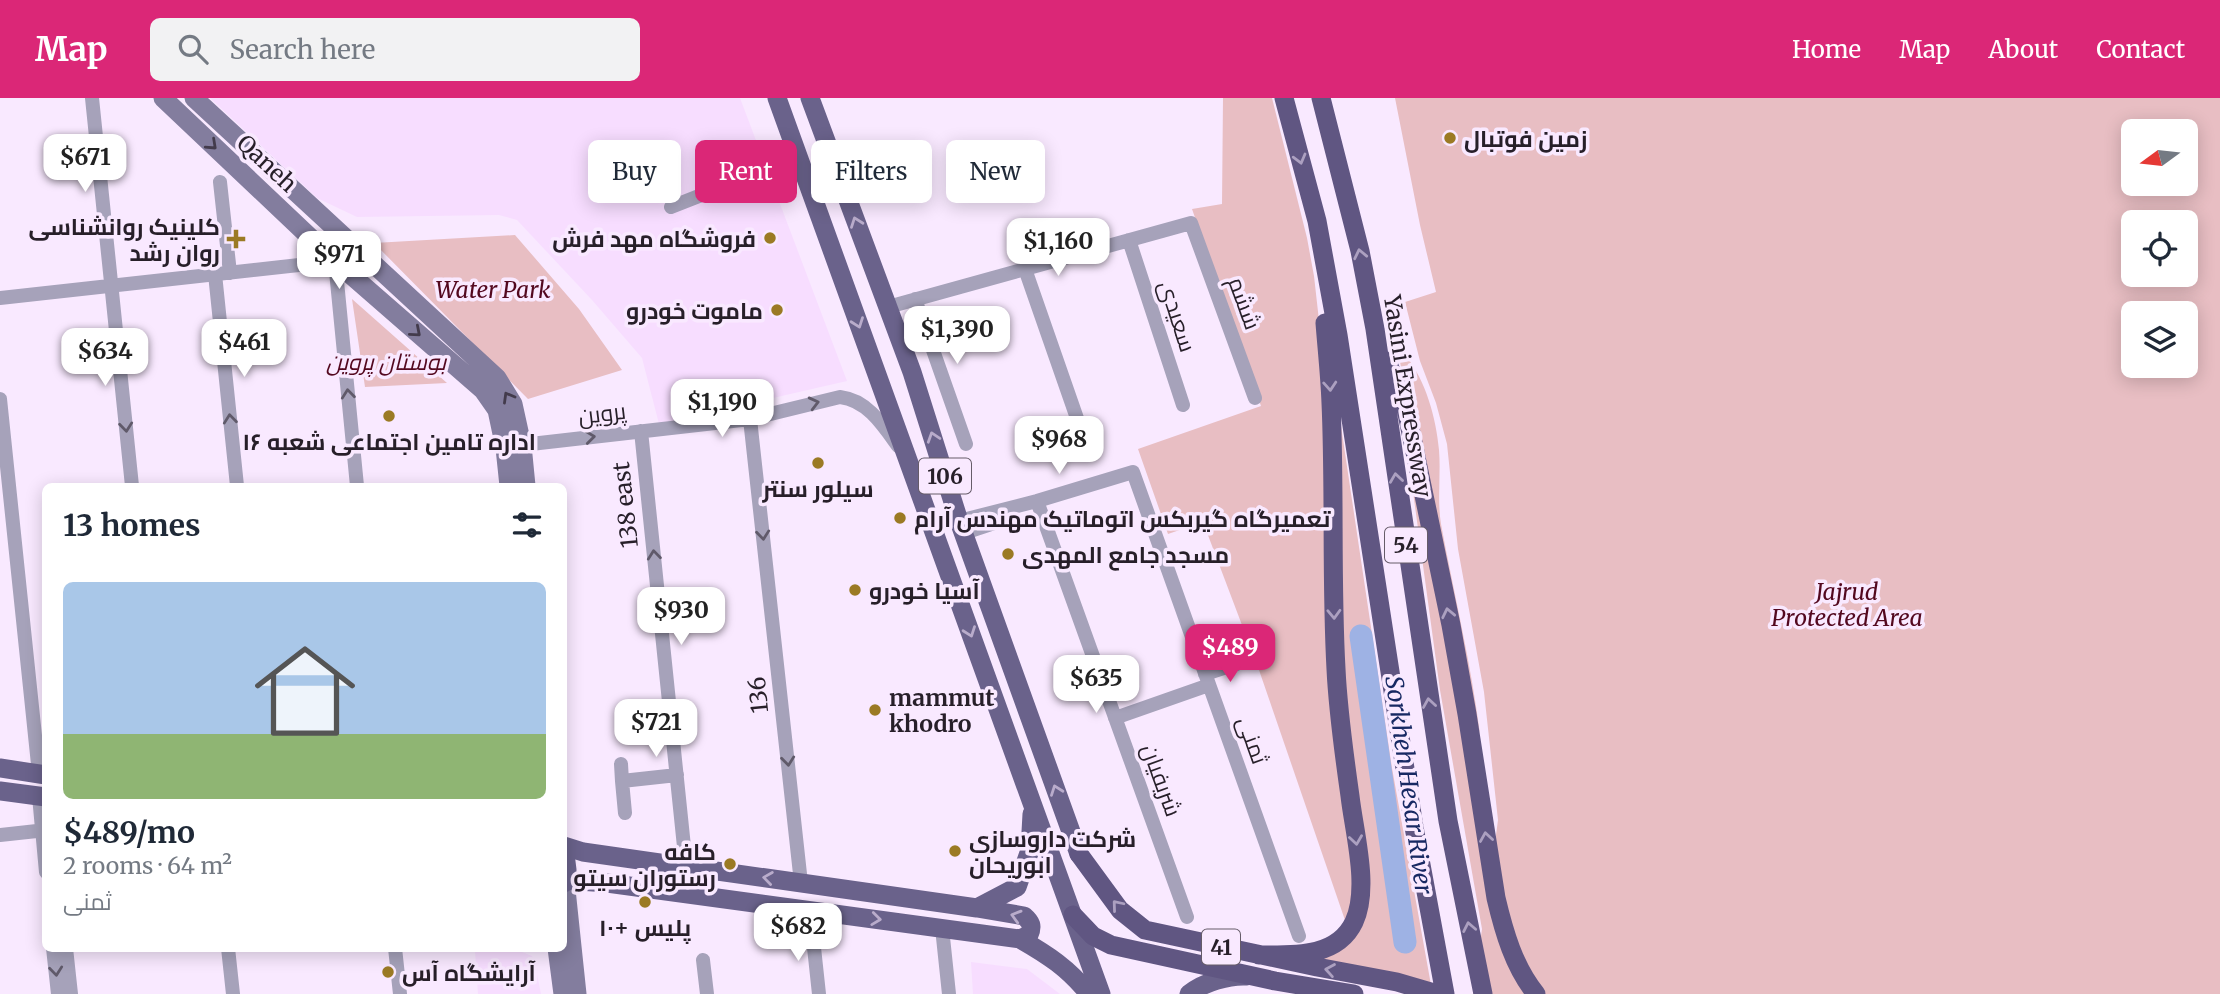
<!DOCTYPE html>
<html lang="en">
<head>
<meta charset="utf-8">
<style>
	:root { --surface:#fff; --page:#f2f2f3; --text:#1f2937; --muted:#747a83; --accent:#db2777 }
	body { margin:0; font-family:Merriweather,Cairo,serif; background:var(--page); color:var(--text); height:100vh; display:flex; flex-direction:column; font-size:26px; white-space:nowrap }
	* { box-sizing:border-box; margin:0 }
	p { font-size:23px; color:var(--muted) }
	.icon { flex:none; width:38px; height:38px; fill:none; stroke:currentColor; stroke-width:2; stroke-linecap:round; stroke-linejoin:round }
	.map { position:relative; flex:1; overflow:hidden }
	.details { position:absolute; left:42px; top:385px; width:525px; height:469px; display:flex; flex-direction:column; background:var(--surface); border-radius:10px; box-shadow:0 4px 18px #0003 }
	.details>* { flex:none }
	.banner { position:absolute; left:588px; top:42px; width:665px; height:63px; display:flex; gap:14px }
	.needle { width:46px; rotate:255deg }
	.controls { position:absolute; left:2121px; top:21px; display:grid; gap:14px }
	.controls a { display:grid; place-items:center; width:77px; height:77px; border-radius:10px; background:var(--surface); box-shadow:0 4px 18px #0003; font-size:35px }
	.price { position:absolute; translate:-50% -60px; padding:0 16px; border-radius:14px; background:#fff; color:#222; font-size:23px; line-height:46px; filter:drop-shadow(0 2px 4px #0008) }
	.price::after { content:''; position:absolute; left:50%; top:42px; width:21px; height:16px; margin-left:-10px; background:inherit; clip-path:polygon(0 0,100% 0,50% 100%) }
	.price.current { background:var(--accent); color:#fff }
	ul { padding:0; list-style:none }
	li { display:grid; align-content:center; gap:14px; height:371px; padding:0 21px }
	li span { display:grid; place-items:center; height:217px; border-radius:10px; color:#555 }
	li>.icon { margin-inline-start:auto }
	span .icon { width:126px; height:126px; fill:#fffc; stroke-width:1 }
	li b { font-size:30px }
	h2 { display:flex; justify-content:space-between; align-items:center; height:84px; padding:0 21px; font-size:30px }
	.tag { padding:0 24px; border-radius:10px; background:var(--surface); box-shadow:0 4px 18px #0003; font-size:24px; line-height:63px }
	.tag.current { background:var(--accent); color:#fff }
	header { display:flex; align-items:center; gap:42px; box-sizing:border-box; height:98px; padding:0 35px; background:var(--accent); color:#fff }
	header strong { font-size:33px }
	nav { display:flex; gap:38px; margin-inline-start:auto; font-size:24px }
	.search { width:490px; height:63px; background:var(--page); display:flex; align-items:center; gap:18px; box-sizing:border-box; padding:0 24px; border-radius:10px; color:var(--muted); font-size:26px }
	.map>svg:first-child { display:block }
	.built { fill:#f7ddff }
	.green { fill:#e8bec3; fill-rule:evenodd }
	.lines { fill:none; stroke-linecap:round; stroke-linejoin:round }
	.river { stroke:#9eb2e4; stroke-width:23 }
	.minor { stroke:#a6a2ba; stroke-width:14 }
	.secondary { stroke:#837d9e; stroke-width:19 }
	.primary { stroke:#6a628b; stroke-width:19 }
	.trunk { stroke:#605682; stroke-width:19 }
	.oneway { stroke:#433b4c }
	.oneway2 { stroke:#aca0c0 }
	.oneway3 { stroke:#b9accb }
	.oneway4 { stroke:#605a6a }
	.poi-dot { fill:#9b7a24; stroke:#f9e9ff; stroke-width:2.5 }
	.labels { text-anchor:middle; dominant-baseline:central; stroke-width:7; stroke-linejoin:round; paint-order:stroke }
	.shield { fill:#f9e9ff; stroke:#665c69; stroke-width:2 }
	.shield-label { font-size:21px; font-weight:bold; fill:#271f29 }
	.poi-label { font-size:23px; font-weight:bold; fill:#271f29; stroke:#f9e9ff; text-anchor:start }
	.street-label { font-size:23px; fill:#271f29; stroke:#f9e9ff }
	.park-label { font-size:23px; font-style:italic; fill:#53081f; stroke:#f9e9ff }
	.water-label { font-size:24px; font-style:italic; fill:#172963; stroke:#f9e9ff }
</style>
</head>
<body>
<header>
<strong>Map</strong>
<div class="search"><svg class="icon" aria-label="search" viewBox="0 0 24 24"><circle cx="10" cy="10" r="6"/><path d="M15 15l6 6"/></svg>Search here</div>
<nav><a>Home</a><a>Map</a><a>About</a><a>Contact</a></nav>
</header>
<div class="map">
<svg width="2220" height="896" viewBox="0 0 2220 896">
	<rect width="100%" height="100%" fill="#f9e9ff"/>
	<!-- built -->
	<path class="built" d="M210,0H740L847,283L659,326L642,260L592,202L517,122L499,117L357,119L317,100Z
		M475,853L522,854L532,858L535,866L541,896H478Z
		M971,864L1027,871L1060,896H973Z"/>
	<!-- green -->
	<path class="green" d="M1223,0H1272L1307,140L1314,178L1326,285L1356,773L1347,828L1259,572L1203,424L1168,436L1138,351L1261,308L1192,111L1222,106Z
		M1395,0H2220V896H1473L1482,831L1440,592L1402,313L1490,782L1498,722L1484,594L1458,451L1447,346L1436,305L1420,263L1405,204L1436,194L1420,127ZM2133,33H2186V86H2133ZM2133,124H2186V177H2133ZM2133,215H2186V268H2133Z
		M515,137L579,211L622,272L528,301L374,145Z
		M352,201L447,285L365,289Z
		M1406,258C1426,283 1436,320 1439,352C1441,376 1437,402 1441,426C1454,496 1471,565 1480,636L1462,570L1399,259Z
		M1335,288L1392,670L1431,887L1294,860L1355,832L1347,646Z"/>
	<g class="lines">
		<!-- river -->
		<path class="river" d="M1361,538L1405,844"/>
		<!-- minor -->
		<path class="minor" d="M92,0L132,388
			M220,84L230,175
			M671,109L798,59
			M1129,142L1183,307
			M335,163L357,388
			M1025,171L1087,349
			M215,176L237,388
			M0,200L335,163
			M915,201L966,346
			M888,209L1191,125L1255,300
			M0,301L39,676
			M750,321L801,785
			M641,333L686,768
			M522,347L750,321L840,299C867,302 883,327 898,348
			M1037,403L1187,819
			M959,423L1037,403L1133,374L1299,838
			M964,435L1012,419
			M1205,576L1245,563
			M1115,620L1209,587
			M621,666L622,683L677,677
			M622,683L625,715
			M39,698L46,774
			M0,737L46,732
			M942,830L949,896
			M812,831L819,896
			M53,850L58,896
			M66,850L71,896
			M228,850L233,896
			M395,850L400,896
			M703,862L707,896"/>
		<!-- secondary -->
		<path class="secondary" d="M163,0L335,163L483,292L497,312L505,350L509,388
			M194,0L497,280L513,306L522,347L526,388
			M565,782L577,896
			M557,850L563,896"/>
		<!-- primary -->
		<path class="primary" d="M777,0L1101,896
			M810,0L912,274L959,423L1079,756
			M0,670L46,677
			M0,693L46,699
			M565,782L607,785L1020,841C1048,857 1068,870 1089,896
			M564,785L567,772L564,748L583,754L977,810L1017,789L1030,752L1032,716
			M977,810L1024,818C1031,824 1033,828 1029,837L1020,841
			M1189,896C1204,884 1229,877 1247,878"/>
		<!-- trunk -->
		<path class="trunk" d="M1284,0L1317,123L1338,237L1414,729L1445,896
			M1321,0L1360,153L1375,231L1448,723L1483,896
			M1387,263L1406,311L1451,527L1467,616L1496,800C1504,834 1514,869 1536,896
			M1079,756L1120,812L1145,832L1317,869L1397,884L1438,896
			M1073,817L1093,838L1111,847L1275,883L1354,896
			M1259,857C1293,857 1337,860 1354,824C1370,790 1354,734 1350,698C1344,656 1338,613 1336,571C1331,482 1335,393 1331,305C1330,278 1327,251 1325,225"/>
	</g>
	<!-- one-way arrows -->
	<defs><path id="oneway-chevron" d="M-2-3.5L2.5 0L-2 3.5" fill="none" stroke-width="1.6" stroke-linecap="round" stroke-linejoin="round" transform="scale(1.75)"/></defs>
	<g class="oneway">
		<use href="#oneway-chevron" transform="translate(212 47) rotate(43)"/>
		<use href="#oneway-chevron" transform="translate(416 234) rotate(41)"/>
		<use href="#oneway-chevron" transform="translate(508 299) rotate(-120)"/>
	</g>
	<g class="oneway2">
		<use href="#oneway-chevron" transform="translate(1300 61) rotate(75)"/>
		<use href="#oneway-chevron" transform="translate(1360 156) rotate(-102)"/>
		<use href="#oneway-chevron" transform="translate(1330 288) rotate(86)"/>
		<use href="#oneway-chevron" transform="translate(1396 380) rotate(-98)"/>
		<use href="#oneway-chevron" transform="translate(1448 515) rotate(-102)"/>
		<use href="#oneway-chevron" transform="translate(1334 516) rotate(88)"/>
		<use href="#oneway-chevron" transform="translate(1429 605) rotate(-99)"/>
		<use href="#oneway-chevron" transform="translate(1486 739) rotate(-99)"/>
		<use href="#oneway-chevron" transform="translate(1356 742) rotate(82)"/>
		<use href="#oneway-chevron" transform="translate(1117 807) rotate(-130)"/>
		<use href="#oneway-chevron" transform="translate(1469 829) rotate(-101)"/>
		<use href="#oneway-chevron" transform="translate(1330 872) rotate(-170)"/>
	</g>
	<g class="oneway3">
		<use href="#oneway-chevron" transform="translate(856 124) rotate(-110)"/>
		<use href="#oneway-chevron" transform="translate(858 225) rotate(70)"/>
		<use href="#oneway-chevron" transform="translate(933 339) rotate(-108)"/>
		<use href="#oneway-chevron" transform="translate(970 534) rotate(70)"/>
		<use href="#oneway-chevron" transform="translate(1056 692) rotate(-110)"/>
		<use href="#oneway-chevron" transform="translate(768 780) rotate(-172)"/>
		<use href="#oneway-chevron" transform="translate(1016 818) rotate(-164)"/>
		<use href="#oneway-chevron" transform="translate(876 821) rotate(7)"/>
	</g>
	<g class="oneway4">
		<use href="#oneway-chevron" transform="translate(348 296) rotate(-96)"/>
		<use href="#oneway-chevron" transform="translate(814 305) rotate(-14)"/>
		<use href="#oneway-chevron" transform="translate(230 321) rotate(-96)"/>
		<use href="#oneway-chevron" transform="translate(126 329) rotate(84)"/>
		<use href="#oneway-chevron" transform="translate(590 339) rotate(-7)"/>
		<use href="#oneway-chevron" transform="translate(763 437) rotate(84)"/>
		<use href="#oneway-chevron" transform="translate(654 457) rotate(-96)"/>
		<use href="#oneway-chevron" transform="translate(788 663) rotate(84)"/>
		<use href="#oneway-chevron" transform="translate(56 873) rotate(84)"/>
	</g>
	<!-- markers -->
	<g class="poi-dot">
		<circle cx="1450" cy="40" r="7"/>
		<circle cx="770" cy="140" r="7"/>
		<path d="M232.5 130.5h7v7h7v7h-7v7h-7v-7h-7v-7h7z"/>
		<circle cx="777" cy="212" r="7"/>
		<circle cx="389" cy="318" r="7"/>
		<circle cx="818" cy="365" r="7"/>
		<circle cx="900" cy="420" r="7"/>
		<circle cx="1008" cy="456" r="7"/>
		<circle cx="855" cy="492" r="7"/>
		<circle cx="875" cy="612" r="7"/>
		<circle cx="955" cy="753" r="7"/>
		<circle cx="730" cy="766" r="7"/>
		<circle cx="645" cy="804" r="7"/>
		<circle cx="388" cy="874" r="7"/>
	</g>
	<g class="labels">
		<!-- shield labels -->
		<g class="shield">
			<rect x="919" y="360.5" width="52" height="35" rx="5"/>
			<rect x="1385" y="429.5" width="42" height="35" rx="5"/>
			<rect x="1202" y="831.5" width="38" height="35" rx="5"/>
		</g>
		<g class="shield-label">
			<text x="945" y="378">106</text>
			<text x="1406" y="447">54</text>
			<text x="1221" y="849">41</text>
		</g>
		<!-- poi labels -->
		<g class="poi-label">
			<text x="1464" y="40">زمین فوتبال</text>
			<text x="220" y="128" text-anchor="end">کلینیک روانشناسی<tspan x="220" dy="26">روان رشد</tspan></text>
			<text x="756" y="140" text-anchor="end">فروشگاه مهد فرش</text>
			<text x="763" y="212" text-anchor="end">ماموت خودرو</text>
			<text x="389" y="343" text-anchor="middle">اداره تامین اجتماعی شعبه ۱۶</text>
			<text x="818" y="390" text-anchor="middle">سیلور سنتر</text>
			<text x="914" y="420">تعمیرگاه گیربکس اتوماتیک مهندس آرام</text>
			<text x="1022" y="456">مسجد جامع المهدی</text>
			<text x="869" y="492">آسیا خودرو</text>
			<text x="889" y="599">mammut<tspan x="889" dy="26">khodro</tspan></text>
			<text x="969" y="740">شرکت داروسازی<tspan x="969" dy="26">ابوریحان</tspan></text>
			<text x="716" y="753" text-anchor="end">کافه<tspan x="716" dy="26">رستوران سیتو</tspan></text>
			<text x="645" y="829" text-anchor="middle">پلیس +١٠</text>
			<text x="402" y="874">آرایشگاه آس</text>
		</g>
		<!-- street labels -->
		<g class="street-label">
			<text transform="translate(267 65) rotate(43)">Qaneh</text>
			<text transform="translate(1245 205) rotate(70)">ششم</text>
			<text transform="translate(1178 218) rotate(72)">سعیدی</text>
			<text transform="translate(1408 298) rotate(81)">Yasini Expressway</text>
			<text transform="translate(602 315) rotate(-7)">پروین</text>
			<text transform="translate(625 407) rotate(-96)">138 east</text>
			<text transform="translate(758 597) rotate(-96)">136</text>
			<text transform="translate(1253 642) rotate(70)">ثمنی</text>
			<text transform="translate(1162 682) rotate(70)">شریفیان</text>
		</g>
		<!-- park labels -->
		<g class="park-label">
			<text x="493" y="191">Water Park</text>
			<text x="386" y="263">بوستان پروین</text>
			<text x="1847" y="493">Jajrud<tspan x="1847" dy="26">Protected Area</tspan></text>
		</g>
		<!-- water labels -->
		<g class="water-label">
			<text transform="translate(1409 687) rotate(82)">Sorkheh Hesar River</text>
		</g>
	</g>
</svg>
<div class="controls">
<a><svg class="needle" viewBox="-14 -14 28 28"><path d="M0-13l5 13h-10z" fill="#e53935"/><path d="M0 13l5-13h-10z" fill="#747a83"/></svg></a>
<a><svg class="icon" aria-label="locate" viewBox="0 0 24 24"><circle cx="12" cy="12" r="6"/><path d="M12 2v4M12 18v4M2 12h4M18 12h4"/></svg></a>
<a><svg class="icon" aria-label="layers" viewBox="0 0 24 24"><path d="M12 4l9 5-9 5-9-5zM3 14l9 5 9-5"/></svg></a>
</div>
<b class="price" style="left:85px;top:96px">$671</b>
<b class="price" style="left:1058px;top:180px">$1,160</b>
<b class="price" style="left:339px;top:193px">$971</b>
<b class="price" style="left:957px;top:268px">$1,390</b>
<b class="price" style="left:244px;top:281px">$461</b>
<b class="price" style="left:105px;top:290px">$634</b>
<b class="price" style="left:722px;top:341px">$1,190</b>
<b class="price" style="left:1059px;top:378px">$968</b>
<b class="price" style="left:681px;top:549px">$930</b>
<b class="price current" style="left:1230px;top:586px">$489</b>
<b class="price" style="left:1096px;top:617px">$635</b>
<b class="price" style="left:656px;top:661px">$721</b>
<b class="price" style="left:798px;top:865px">$682</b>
<div class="banner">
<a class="tag">Buy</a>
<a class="tag current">Rent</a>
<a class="tag">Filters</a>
<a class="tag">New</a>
</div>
<section class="details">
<h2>13 homes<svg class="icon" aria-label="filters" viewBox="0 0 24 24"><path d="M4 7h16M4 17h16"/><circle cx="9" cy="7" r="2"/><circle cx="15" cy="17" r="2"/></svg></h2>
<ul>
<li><span style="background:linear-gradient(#a9c7e8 70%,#8fb573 0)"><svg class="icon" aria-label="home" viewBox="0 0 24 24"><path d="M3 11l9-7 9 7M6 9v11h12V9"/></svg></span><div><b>$489/mo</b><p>2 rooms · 64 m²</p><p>ثمنی</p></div></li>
</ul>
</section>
</div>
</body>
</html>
